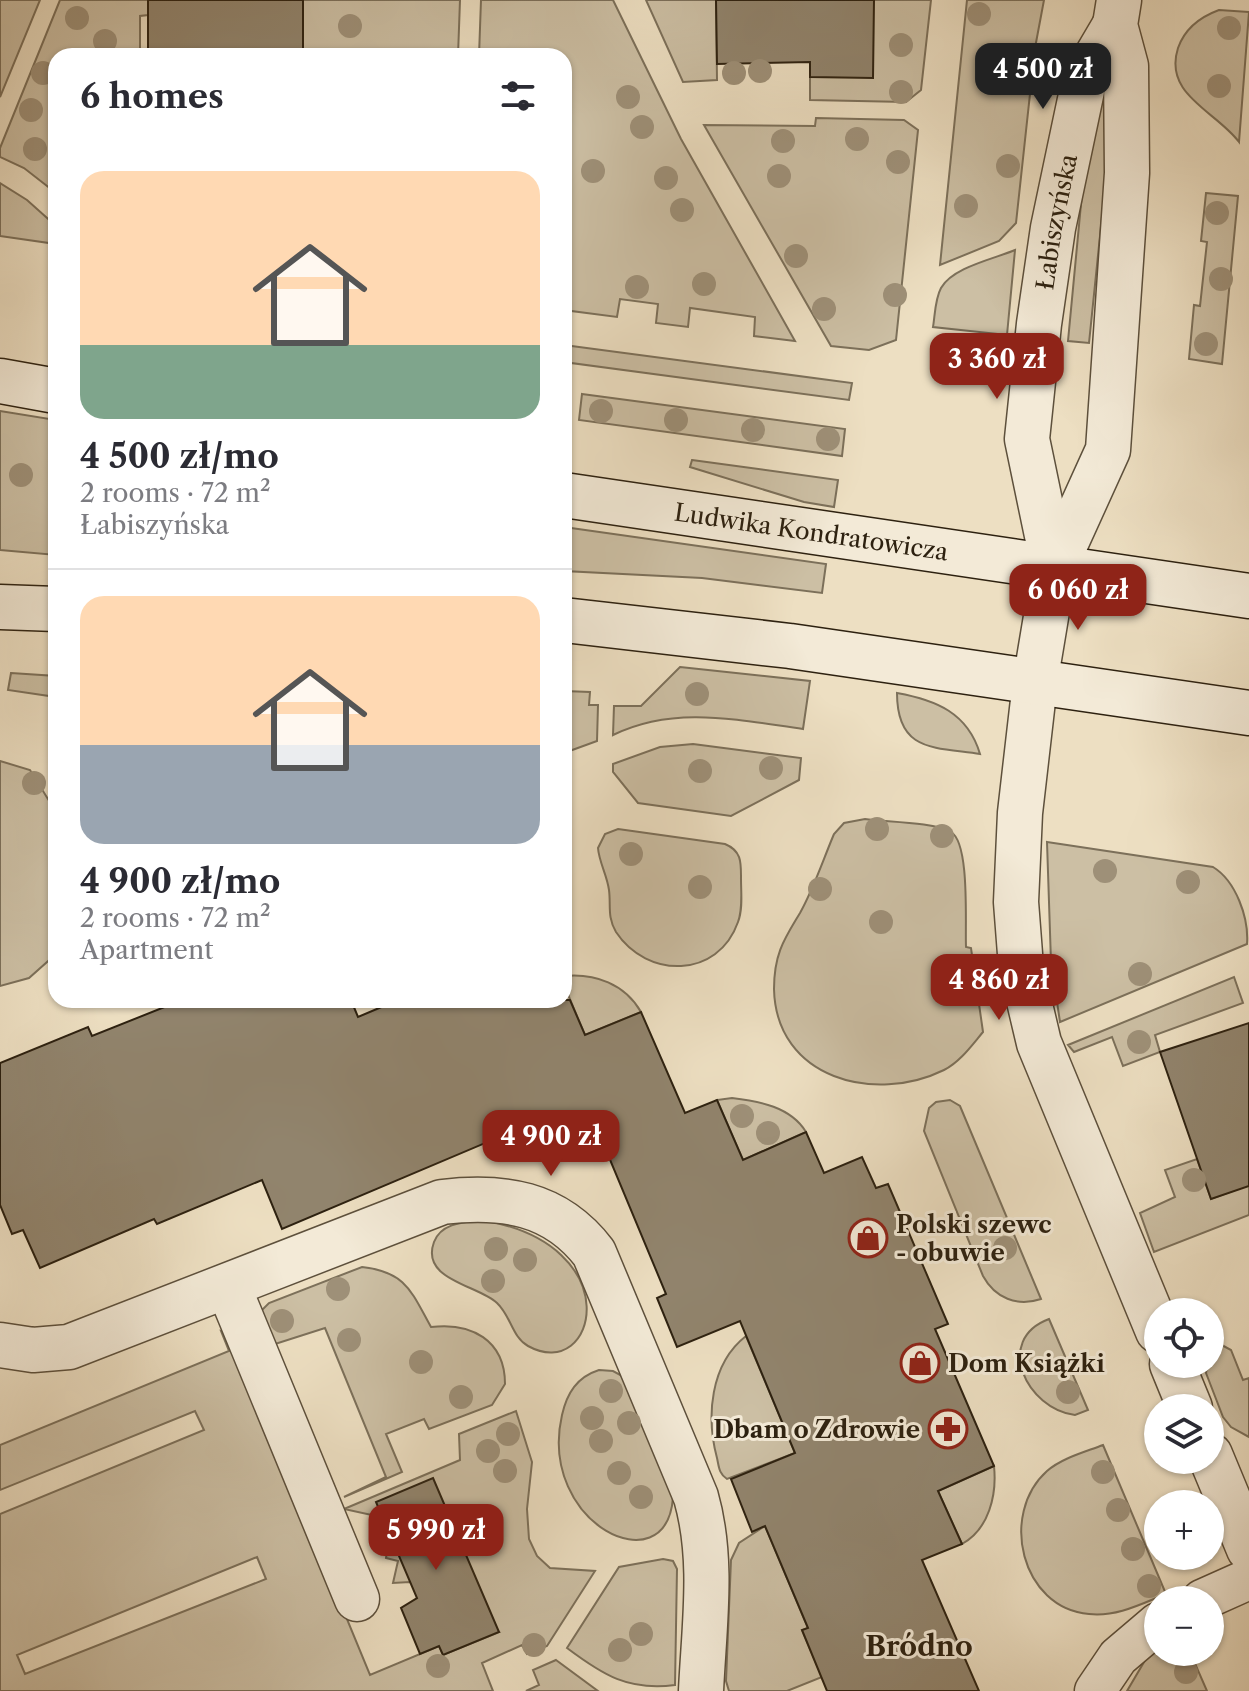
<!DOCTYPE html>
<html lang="en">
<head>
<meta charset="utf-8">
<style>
	:root { --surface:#fff; --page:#f7f7f7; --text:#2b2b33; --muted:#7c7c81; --line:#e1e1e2; --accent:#8f2418 }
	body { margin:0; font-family:"Libre Caslon Text",serif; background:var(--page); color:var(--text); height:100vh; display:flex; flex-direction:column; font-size:30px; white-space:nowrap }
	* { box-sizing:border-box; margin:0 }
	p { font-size:26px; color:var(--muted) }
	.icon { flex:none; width:44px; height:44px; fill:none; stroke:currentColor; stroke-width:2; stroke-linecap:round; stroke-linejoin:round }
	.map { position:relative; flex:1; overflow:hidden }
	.details { position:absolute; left:48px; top:48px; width:524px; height:960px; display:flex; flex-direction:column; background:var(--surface); border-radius:24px; box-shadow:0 2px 6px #0004 }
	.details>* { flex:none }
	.fabs { position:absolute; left:1144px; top:1298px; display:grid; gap:16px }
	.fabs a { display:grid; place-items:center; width:80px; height:80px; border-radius:50%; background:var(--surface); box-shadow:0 2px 6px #0004; font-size:40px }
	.price { position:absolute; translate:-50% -68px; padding:0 18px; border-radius:16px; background:var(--accent); color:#fff; font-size:26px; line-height:52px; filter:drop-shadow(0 2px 4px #0008) }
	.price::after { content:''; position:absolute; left:50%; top:48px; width:24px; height:18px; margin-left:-12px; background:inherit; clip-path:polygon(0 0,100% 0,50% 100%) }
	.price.current { background:#222; color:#fff }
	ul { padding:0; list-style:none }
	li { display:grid; align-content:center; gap:16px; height:424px; padding:0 32px }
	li+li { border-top:2px solid var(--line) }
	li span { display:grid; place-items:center; height:248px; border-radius:24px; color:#555 }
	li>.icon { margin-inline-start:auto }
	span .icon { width:144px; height:144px; fill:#fffc; stroke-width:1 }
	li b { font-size:34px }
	h2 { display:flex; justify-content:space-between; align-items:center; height:96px; padding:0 32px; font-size:34px }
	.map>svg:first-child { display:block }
	.green { fill:#ccbfa4; stroke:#7c705a; stroke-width:2; fill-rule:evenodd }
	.building { fill:#91846d; stroke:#2d2110; stroke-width:2 }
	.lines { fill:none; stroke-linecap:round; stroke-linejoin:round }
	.pedestrian-casing { stroke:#5d503c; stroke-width:43 }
	.minor-casing { stroke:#5d503c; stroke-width:47 }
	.tertiary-casing { stroke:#5d503c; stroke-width:47 }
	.secondary-casing { stroke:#2d2110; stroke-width:47 }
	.pedestrian { stroke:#f3ead7; stroke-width:40 }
	.minor { stroke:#f3ead7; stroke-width:44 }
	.tertiary { stroke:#f3ead7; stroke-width:44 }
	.secondary { stroke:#f3ead7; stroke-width:44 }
	.tree { fill:#9e9078 }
	.labels { text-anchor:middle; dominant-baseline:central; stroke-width:6; stroke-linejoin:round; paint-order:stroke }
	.street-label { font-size:24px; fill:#2d2110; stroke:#f3ead7 }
	.poi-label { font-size:24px; font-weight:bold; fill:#2d2110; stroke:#f3ead7; text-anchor:start }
	.quarter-label { font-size:28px; font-weight:bold; fill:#2d2110; stroke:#f3ead7 }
</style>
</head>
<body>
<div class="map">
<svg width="1249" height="1691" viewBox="0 0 1249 1691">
	<rect width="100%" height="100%" fill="#eddfc2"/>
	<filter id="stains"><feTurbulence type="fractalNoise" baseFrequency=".0025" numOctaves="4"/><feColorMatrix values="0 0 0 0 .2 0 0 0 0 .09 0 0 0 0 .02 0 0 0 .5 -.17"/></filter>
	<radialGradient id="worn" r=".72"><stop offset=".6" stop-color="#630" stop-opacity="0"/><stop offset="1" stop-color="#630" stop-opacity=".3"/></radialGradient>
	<!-- green -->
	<path class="green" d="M0,0H40L0,97Z
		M60,0H148V15L140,16V56H56V193L24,168L0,157V148Z
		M303,0H460L458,56H303Z
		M481,0H613L681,139L795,341L754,336L755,317L690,308L688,327L656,323L658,304L620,299L617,317L564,310V56H479Z
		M646,0H716L717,80L683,82Z
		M874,0H931L921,90L906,102L810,100V77Z
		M967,0H1044L1035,48L1016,223L999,241L940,265Z
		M1219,10L1249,12L1239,142C1216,111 1163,95 1178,48C1185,28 1200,17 1219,10Z
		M1093,78L1116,80L1089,343L1068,341Z
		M816,118L904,120L918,130L896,340L869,350L831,346L704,125L815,126Z
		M0,183L27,200L56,226V244L0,236Z
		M1206,193L1238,196L1222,364L1189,359L1194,305L1200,306L1207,242L1201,241Z
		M1015,250L1007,335L933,327C935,315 935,299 941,288C953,267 994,259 1015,250Z
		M564,345L852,383L849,400L564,362Z
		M582,394L845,429L842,456L579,420Z
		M0,411L56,420V555L0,550Z
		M692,460L838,480L834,507L804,502L690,467Z
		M564,527L826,564L822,593L702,578L564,571Z
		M680,667L810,681L803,729C738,720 674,705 613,735L614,706H641Z
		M11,673L56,676V697L8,690Z
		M564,691L590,692L589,705H598L597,741L564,753Z
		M897,693C936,700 968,713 980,754C934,747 897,752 897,693Z
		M693,744L801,758L799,780L731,816L638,803L613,772V764L660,747Z
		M0,761L30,770L56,812V954L29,978L0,986Z
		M865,819C886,822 934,822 951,832C970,843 965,923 966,947L971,948L983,1032C972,1045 960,1062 944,1070C875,1104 776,1079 774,989C774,953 785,938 800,913C814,888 823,860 834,834L844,823Z
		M618,829L725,844C742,851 741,863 741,879C741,893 743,909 738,922C718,979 647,979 616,932C607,917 611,905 609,890C607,875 599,862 598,848L605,834Z
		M1047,842L1213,867C1236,881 1249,918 1247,944L1060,1022L1051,962Z
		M564,976C595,973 625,984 641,1012L585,1035L564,985Z
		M1234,977L1243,1003L1155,1035L1160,1052L1123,1066L1112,1037L1074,1052L1068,1045Z
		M732,1098C759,1101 791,1107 806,1132L743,1160L717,1100Z
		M950,1100L960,1106L1041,1299C1017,1307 995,1298 983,1276L924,1131L929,1108L936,1102Z
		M1197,1159L1211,1199L1249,1185V1215L1154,1252L1140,1213L1175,1197L1165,1170Z
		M481,1220C631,1244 597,1384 528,1346C512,1337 511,1316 497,1303C478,1285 420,1280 434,1242C441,1223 464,1222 481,1220Z
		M362,1267C406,1272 411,1291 431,1327C471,1322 505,1340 505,1384L492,1405L429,1429L424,1419L386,1434L402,1472L344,1497L386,1477L325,1328L272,1345L261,1311L269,1303Z
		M1049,1319L1088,1410L1075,1415C1027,1409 993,1340 1049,1319Z
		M221,1331L229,1333L370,1675L439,1646L443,1655L499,1632L410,1582L393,1583L398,1561L386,1558L389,1539L377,1537L381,1517L344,1509L460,1460L459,1434L516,1411L532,1462L527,1509L529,1539L537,1556L550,1568L595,1571L547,1646L527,1654L522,1645L482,1663L493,1691H0V1514L204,1430L195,1411L0,1490V1445L229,1351ZM257,1557L266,1579L25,1674L17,1655Z
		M746,1336L795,1453L727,1479C719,1474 719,1467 717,1458C706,1417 710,1364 746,1336Z
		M1218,1343L1231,1350L1243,1380L1249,1378V1437L1231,1427L1223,1417L1206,1373L1210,1349Z
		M599,1370L613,1371L624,1377L673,1497C667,1587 537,1524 562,1415C567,1393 577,1377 599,1370Z
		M1103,1445L1166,1594C1141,1604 1117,1617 1089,1614C1021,1608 999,1514 1047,1471C1062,1458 1085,1452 1103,1445Z
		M994,1466C997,1495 989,1529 962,1544L938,1491Z
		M765,1526L808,1628L802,1630L822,1677L787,1691H729L726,1681L731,1560L739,1543Z
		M663,1559L673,1561L677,1569L675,1685C628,1691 603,1675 567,1648L619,1567Z
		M1158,1649V1652H1190L1207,1691H1127L1147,1657Z
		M556,1660L598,1691H526L539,1685L533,1670Z"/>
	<!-- building -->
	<path class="building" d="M148,0H303V56H148Z
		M716,0H874L873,78L810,77V62L717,64Z
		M182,1000H351L358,1017L398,1000H570L585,1035L641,1012L685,1113L717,1100L743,1160L806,1132L824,1173L862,1157L876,1188L888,1184L948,1324L935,1329L994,1466L938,1491L962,1544L922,1560L979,1691H827L802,1630L808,1628L765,1526L752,1532L731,1479L795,1453L740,1321L677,1347L657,1298L666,1294L596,1126L527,1155L516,1130L282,1229L262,1180L157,1224L154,1219L40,1268L23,1230L12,1234L0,1205V1063L88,1027L92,1036Z
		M1249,1023V1186L1211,1199L1160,1052Z
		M433,1478L499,1632L443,1655L439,1646L420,1654L401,1608L417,1598L376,1502Z"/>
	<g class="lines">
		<!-- pedestrian casing -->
		<g class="pedestrian-casing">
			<path id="pedestrian" d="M1202,1600L1249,1579
				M1095,1691L1118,1657L1158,1623"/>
		</g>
		<!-- minor casing -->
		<g class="minor-casing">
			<path id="minor" d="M1035,683L1020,813L1016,902L1021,967L1039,1043L1158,1331
				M228,1286L357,1599
				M0,1345L33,1350L69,1347L442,1202C503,1195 555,1202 594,1253L696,1497C714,1560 704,1626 701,1691
				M1172,1364L1190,1408
				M1210,1455L1249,1549"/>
		</g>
		<!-- tertiary casing -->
		<g class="tertiary-casing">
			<g id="tertiary">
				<path id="s1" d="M1054,569L1027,439L1039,324L1053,228L1085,76L1115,25"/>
				<path d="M1035,683L1054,569L1108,450L1127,173L1126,66L1115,25L1119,0"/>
			</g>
		</g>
		<!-- secondary casing -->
		<g class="secondary-casing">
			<g id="secondary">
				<path d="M0,381L56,391"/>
				<path id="s2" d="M564,495L1249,596"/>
				<path d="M0,607L56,609"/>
				<path d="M564,620L790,646L1249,713"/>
			</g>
		</g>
		<!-- pedestrian -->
		<use href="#pedestrian" class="pedestrian"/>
		<!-- minor -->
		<use href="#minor" class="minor"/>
		<!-- tertiary -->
		<use href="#tertiary" class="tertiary"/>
		<!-- secondary -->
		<use href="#secondary" class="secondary"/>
	</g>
	<!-- trees -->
	<g class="tree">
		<circle cx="979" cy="14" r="12"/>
		<circle cx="77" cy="18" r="12"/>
		<circle cx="350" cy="26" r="12"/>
		<circle cx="1229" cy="28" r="12"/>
		<circle cx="105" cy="41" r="12"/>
		<circle cx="901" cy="45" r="12"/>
		<circle cx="760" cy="71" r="12"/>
		<circle cx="43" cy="73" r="12"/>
		<circle cx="734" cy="73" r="12"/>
		<circle cx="1015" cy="76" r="12"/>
		<circle cx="1219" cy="86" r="12"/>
		<circle cx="901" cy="92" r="12"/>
		<circle cx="628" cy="97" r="12"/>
		<circle cx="31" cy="110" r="12"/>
		<circle cx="642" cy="127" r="12"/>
		<circle cx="857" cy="139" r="12"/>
		<circle cx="783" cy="141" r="12"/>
		<circle cx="35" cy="149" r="12"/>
		<circle cx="898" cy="162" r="12"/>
		<circle cx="1008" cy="166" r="12"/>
		<circle cx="593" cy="171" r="12"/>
		<circle cx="779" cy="176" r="12"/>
		<circle cx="666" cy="178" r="12"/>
		<circle cx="966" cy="206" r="12"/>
		<circle cx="682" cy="210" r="12"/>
		<circle cx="1217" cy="213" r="12"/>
		<circle cx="796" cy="256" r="12"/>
		<circle cx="1221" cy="279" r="12"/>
		<circle cx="704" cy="284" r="12"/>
		<circle cx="637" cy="287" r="12"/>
		<circle cx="895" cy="295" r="12"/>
		<circle cx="824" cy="309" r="12"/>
		<circle cx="1206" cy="344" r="12"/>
		<circle cx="601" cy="411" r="12"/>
		<circle cx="676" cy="420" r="12"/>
		<circle cx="753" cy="430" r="12"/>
		<circle cx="828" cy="439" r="12"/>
		<circle cx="21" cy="475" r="12"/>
		<circle cx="697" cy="694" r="12"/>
		<circle cx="771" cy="768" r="12"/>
		<circle cx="700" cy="771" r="12"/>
		<circle cx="34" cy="783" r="12"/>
		<circle cx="877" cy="829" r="12"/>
		<circle cx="942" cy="836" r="12"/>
		<circle cx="631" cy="854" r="12"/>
		<circle cx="1105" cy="871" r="12"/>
		<circle cx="1188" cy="882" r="12"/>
		<circle cx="700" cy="887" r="12"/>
		<circle cx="820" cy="889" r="12"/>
		<circle cx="881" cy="922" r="12"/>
		<circle cx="1140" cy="974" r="12"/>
		<circle cx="1139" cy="1042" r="12"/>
		<circle cx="742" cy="1116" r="12"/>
		<circle cx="768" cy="1133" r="12"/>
		<circle cx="1194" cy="1180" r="12"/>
		<circle cx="1005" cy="1248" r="12"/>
		<circle cx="496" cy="1249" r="12"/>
		<circle cx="525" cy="1260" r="12"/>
		<circle cx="493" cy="1281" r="12"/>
		<circle cx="338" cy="1289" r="12"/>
		<circle cx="282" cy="1321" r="12"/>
		<circle cx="349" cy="1340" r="12"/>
		<circle cx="421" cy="1362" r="12"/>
		<circle cx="611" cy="1391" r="12"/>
		<circle cx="1068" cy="1392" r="12"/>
		<circle cx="461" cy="1397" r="12"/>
		<circle cx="592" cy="1418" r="12"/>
		<circle cx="629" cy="1423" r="12"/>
		<circle cx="508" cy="1434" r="12"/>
		<circle cx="601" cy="1441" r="12"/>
		<circle cx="488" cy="1451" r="12"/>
		<circle cx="505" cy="1471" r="12"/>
		<circle cx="1103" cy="1472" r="12"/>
		<circle cx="619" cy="1473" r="12"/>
		<circle cx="641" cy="1497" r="12"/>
		<circle cx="1118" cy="1510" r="12"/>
		<circle cx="1133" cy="1549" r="12"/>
		<circle cx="1149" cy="1586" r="12"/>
		<circle cx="641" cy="1634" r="12"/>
		<circle cx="534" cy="1645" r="12"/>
		<circle cx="620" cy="1650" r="12"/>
		<circle cx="438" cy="1666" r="12"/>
		<circle cx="1186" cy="1672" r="12"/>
	</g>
	<!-- icons -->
	<defs>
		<g id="shop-ring" transform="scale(2)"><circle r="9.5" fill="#f3ead7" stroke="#8f2418" stroke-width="1.5"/><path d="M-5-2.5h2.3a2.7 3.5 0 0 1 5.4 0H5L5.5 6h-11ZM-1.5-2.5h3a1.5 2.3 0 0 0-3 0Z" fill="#8f2418"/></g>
		<g id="pharmacy-ring" transform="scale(2)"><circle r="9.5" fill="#f3ead7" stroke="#8f2418" stroke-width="1.5"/><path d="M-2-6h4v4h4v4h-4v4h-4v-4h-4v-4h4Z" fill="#8f2418"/></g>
	</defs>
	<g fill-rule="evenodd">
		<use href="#shop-ring" x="868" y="1238"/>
		<use href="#shop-ring" x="920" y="1363"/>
		<use href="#pharmacy-ring" x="948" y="1429"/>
	</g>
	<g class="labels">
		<!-- street labels -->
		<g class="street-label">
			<text stroke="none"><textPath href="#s1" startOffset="352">Łabiszyńska</textPath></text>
			<text stroke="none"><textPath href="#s2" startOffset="250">Ludwika Kondratowicza</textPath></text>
		</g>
		<!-- poi labels -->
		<g class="poi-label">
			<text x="896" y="1224">Polski szewc<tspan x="896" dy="28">- obuwie</tspan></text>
			<text x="948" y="1363">Dom Książki</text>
			<text x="920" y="1429" text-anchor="end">Dbam o Zdrowie</text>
		</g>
		<!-- quarter labels -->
		<g class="quarter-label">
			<text x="919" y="1646">Bródno</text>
		</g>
	</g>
	<rect width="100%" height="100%" filter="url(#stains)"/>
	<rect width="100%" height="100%" fill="url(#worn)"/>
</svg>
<div class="fabs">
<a><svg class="icon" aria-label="locate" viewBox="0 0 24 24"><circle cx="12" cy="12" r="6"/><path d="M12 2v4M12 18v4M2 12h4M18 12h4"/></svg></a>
<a><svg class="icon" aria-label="layers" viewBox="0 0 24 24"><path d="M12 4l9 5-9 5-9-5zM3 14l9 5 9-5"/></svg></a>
<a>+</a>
<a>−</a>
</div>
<b class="price current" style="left:1043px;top:111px">4 500 zł</b>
<b class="price" style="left:997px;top:401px">3 360 zł</b>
<b class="price" style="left:1078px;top:632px">6 060 zł</b>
<b class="price" style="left:999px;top:1022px">4 860 zł</b>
<b class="price" style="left:551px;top:1178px">4 900 zł</b>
<b class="price" style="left:436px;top:1572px">5 990 zł</b>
<section class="details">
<h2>6 homes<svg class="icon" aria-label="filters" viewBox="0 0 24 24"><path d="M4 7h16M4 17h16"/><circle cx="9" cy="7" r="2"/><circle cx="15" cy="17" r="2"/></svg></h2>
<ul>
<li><span style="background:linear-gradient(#ffd9b3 70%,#7fa58c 0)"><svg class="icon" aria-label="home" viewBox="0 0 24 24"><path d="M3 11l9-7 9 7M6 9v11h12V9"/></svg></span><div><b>4 500 zł/mo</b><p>2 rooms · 72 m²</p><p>Łabiszyńska</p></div></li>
<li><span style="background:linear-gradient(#ffd9b3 60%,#9aa5b1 0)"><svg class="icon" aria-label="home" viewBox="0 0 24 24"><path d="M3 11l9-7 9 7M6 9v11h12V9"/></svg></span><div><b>4 900 zł/mo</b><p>2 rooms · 72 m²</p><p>Apartment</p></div></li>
</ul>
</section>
</div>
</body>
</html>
